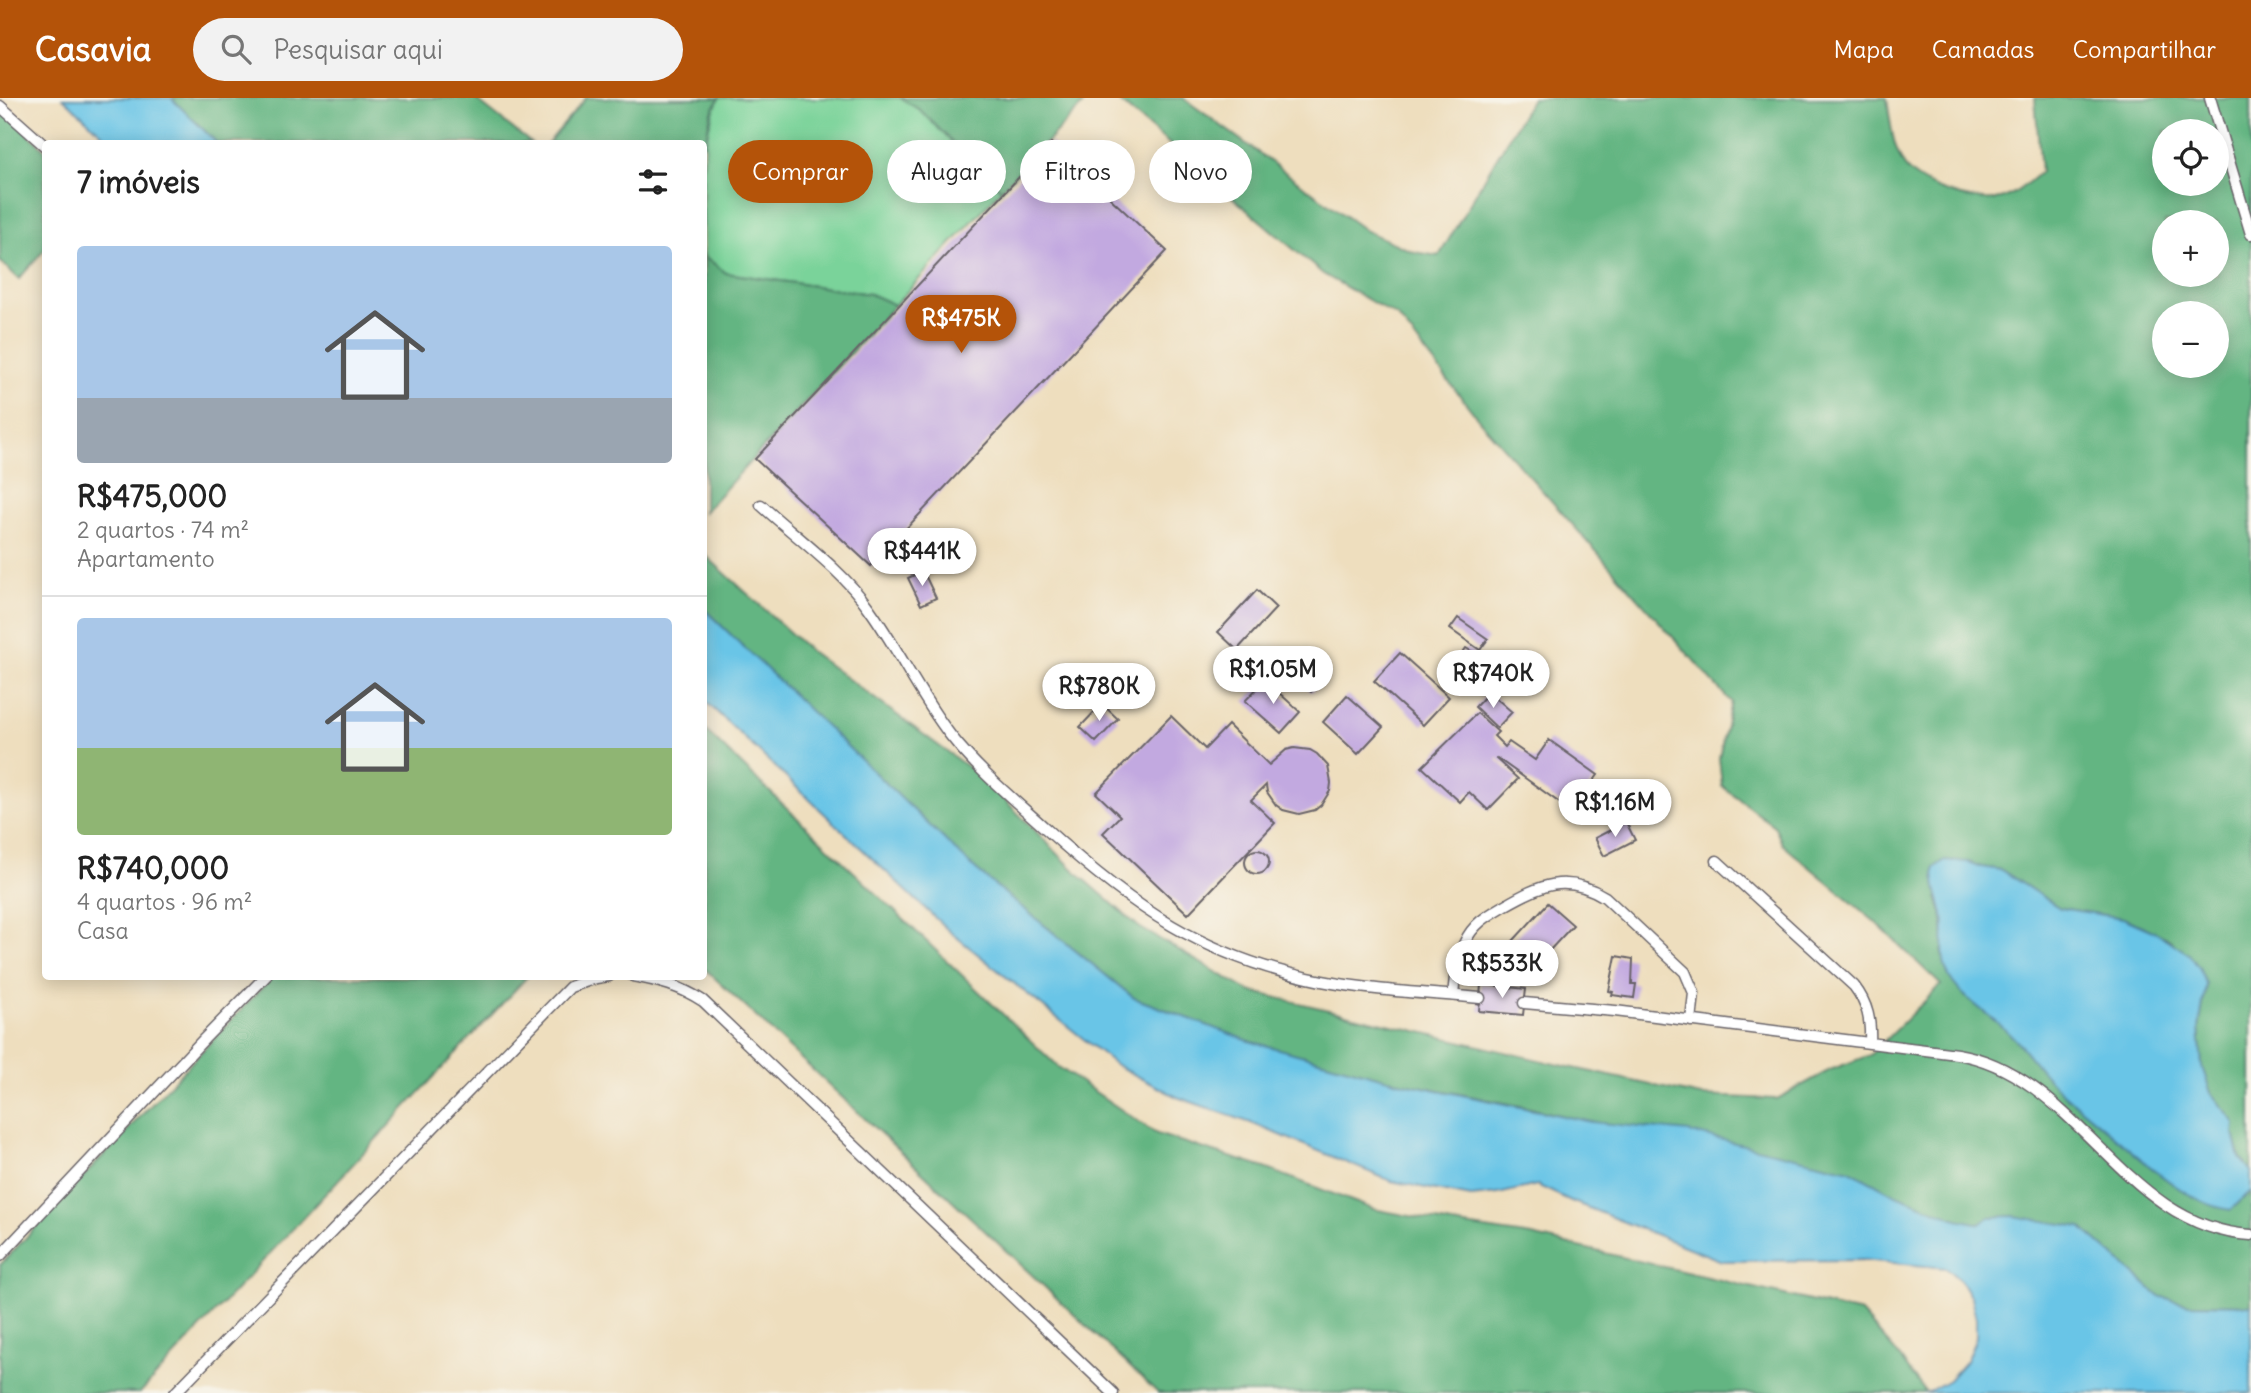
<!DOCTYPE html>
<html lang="pt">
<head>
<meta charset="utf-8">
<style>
	:root { --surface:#fff; --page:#f2f2f2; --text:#222; --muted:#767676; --line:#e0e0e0; --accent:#b45309 }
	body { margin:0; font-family:Delius,sans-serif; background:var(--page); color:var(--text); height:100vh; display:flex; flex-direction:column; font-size:26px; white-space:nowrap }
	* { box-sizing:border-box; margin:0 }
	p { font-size:23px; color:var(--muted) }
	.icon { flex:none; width:38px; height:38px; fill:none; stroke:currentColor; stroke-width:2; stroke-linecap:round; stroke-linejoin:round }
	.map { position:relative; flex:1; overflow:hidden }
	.panel { position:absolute; left:42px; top:42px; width:665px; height:840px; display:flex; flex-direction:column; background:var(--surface); border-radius:7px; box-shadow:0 4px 18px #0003 }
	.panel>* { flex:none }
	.banner { position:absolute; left:728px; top:42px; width:665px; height:63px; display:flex; gap:14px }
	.buttons { position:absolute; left:2152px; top:21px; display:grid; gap:14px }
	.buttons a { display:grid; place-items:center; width:77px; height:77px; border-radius:50%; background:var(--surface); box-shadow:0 4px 18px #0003; font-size:35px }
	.price { position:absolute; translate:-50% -60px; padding:0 16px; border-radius:24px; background:#fff; color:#222; font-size:23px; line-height:46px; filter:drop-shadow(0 2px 4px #0008) }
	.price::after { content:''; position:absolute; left:50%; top:42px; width:21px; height:16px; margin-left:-10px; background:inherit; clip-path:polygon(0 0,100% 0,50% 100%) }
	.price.active { background:var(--accent); color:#fff }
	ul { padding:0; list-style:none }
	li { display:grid; align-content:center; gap:14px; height:371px; padding:0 35px }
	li+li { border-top:2px solid var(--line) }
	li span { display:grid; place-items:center; height:217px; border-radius:7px; color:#555 }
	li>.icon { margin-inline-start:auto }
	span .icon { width:126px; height:126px; fill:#fffc; stroke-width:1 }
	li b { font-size:30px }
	h2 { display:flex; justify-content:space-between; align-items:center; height:84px; padding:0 35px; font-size:30px }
	.pill { padding:0 24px; border-radius:32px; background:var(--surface); box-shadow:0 4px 18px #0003; font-size:24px; line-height:63px }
	.pill.active { background:var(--accent); color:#fff }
	header { display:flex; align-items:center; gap:42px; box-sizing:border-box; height:98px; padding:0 35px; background:var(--accent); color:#fff }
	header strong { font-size:33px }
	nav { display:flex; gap:38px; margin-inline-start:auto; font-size:24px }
	.search { width:490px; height:63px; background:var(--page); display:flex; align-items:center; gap:18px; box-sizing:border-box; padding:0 24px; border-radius:38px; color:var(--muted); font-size:26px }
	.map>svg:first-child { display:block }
	.green { fill:#7ad39a; stroke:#4e7a6a; stroke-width:2 }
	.forest { fill:#63b582; stroke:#426c5e; stroke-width:2; fill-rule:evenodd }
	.water { fill:#69c5e7; stroke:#467491; stroke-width:2 }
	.building { fill:#c2a9e0 }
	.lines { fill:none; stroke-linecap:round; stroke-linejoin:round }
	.service-casing { stroke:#696469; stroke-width:13 }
	.service { stroke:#fff; stroke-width:10 }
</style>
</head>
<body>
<header>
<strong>Casavia</strong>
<div class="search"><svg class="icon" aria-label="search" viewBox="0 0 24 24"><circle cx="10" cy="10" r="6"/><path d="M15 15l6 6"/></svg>Pesquisar aqui</div>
<nav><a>Mapa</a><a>Camadas</a><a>Compartilhar</a></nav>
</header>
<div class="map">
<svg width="2251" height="1295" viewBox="0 0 2251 1295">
	<rect width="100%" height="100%" fill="#f7f3e8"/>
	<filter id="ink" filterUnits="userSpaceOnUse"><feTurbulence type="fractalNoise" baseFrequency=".0143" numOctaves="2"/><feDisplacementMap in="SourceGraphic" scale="14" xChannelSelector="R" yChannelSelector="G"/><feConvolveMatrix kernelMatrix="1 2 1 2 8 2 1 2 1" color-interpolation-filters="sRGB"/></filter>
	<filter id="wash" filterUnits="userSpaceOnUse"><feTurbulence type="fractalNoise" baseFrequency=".00686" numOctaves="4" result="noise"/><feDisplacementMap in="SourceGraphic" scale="28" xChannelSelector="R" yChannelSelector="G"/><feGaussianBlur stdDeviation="1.57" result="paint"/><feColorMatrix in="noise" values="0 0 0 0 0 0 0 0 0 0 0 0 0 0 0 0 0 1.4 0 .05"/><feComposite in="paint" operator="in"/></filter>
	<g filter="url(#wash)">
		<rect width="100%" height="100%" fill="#eedebe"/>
		<!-- green -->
		<path class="green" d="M719,0H900L920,12L1001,92L895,207L870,196L726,175L704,158C704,105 696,49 719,0Z"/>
		<!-- forest -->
		<path class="forest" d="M171,0H474L531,45H217Z
			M586,0H719L711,16L704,48V46L548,45Z
			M900,0H1089L1001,92L920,12Z
			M1115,0H1183L1366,133L1414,154L1439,158L1532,0H1887C1890,21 1892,45 1902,64C1914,88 1976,107 2000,101C2016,97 2028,84 2041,74L2035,0H2251V1073L2240,1060L2234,1036V1024L2211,995L2202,969L2199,930L2206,886L2170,842L2155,834L2123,820L2060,810L2001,772L1981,769L1968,764L1937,800L1942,814L1944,841L1942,857L1966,899L1990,917L2015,940L2053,986L2231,1112L2251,1093V1207L2188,1206L2159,1198L2081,1129L1981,1126L1918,1114L1728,1057L1530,1010L1399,984L1249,943L1134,900L976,772L704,511V456L810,553L984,681L1075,773L1139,829L1249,893L1551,965L1701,998L1777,1001L1830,972L1870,957L1941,887L1874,823L1782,746L1775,729L1722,688L1719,660L1731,604L1480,323L1398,219L1323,176ZM2165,33H2217V86H2165ZM2165,124H2217V177H2165ZM2165,215H2217V268H2165Z
			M0,9L45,52V151L19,181L0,163Z
			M704,158L726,175L870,196L895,207L704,414Z
			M704,631L1057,968L1157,1036L1265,1070L1373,1111L1452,1126L1532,1138L1861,1215L1894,1252L1926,1295H1158L704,870Z
			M272,879H527L140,1295H0V1167Z"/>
		<!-- water -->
		<path class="water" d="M63,0H171L217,45H112Z
			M704,511L976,772L1134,900L1249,943L1399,984L1592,1024L1689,1034L1850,1072L1896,1097L1957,1121L1981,1126L1989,1119L2014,1118L2081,1129L2159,1198L2188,1206L2251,1207V1295H1926L1949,1282L1966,1263L1976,1240V1220L1971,1200L1961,1183L1946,1170L1863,1162L1722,1163L1571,1103L1537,1087L1498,1096L1471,1099L1391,1083L1251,1025L1177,999L1116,967L949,833L704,602Z
			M1945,762L1968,764L1981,769L2001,772L2060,810L2123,820L2155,834L2189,856L2200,871L2206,886L2199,930L2202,969L2211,995L2235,1025L2234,1036L2240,1060L2251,1073V1093L2231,1112C2186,1106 2141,1060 2107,1032C2089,1017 2071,1003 2054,987C2039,972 2027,953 2012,938C1995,920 1961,900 1950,880C1938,860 1946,839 1943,817C1940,801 1933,788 1934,770Z"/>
		<g id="blocks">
			<!-- building -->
			<path class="building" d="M1051,45L1167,153L871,468L755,361Z
				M923,473L936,500L921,507L908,480Z
				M1257,492L1276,510L1237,552L1218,534Z
				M1458,520L1488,541L1480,552L1450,531Z
				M1466,550L1476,556L1459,581L1449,574Z
				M1400,555L1449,599L1423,627L1374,583Z
				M1298,561L1322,583L1311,594L1287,573Z
				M1265,582L1300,614L1281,635L1245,603Z
				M1489,594L1512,614L1497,630L1475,609Z
				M1347,597L1383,629L1358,656L1323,624Z
				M1102,606L1118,621L1096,644L1080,629Z
				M1477,615L1498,634L1494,638L1505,649L1509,644L1535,662L1549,642L1598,677L1571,713L1497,660L1496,661L1518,681L1488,712L1469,694L1460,704L1422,669Z
				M1171,618L1205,651L1228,627L1269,667L1286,652L1294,650L1310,652L1317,656L1328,668L1331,685L1330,693L1321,707L1315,712L1299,716L1283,712L1276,707L1267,694L1266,687L1251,702L1275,725L1188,816L1103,735L1120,718L1096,695Z
				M1626,724L1635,742L1604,758L1595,740Z
				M1245 764a12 12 0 1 1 24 0a12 12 0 1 1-24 0Z
				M1548,805L1573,827L1525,879L1501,856Z
				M1616,858L1633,861L1632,886H1636L1634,900L1612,897L1613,894L1609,893Z
				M1481,886L1526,891L1523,917L1479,913Z"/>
		</g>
	</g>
	<g filter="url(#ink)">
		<use href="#blocks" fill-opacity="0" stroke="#696469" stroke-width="2"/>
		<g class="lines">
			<!-- service casing -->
			<g class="service-casing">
				<path id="service" d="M2210,0L2251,136
					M0,8L46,49
					M761,407C795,438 842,472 868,509C898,550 919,597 951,638C978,672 1012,700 1045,730C1132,809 1204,860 1322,883C1374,893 1428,895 1480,900
					M1717,763L1854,888C1868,906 1871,923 1870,945
					M633,878C660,883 680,888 703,903L1113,1295
					M1453,897C1455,880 1456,861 1465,844C1473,826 1487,818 1504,808C1540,787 1566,775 1605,799L1685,874L1694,895L1691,923
					M1524,905L1615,913L1957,956C2077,975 2124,1130 2251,1137
					M0,1158L205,940L266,878
					M175,1295L570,889L596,880L609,878"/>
			</g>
			<!-- service -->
			<use href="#service" class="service"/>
		</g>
	</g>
</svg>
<div class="buttons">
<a><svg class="icon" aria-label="locate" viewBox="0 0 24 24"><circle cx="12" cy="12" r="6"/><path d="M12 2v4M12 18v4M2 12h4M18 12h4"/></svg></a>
<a>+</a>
<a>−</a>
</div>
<b class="price active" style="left:961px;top:257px">R$475K</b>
<b class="price" style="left:922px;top:490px">R$441K</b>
<b class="price" style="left:1273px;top:608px">R$1.05M</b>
<b class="price" style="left:1493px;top:612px">R$740K</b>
<b class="price" style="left:1099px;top:625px">R$780K</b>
<b class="price" style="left:1615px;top:741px">R$1.16M</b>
<b class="price" style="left:1502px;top:902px">R$533K</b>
<div class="banner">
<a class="pill active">Comprar</a>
<a class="pill">Alugar</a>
<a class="pill">Filtros</a>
<a class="pill">Novo</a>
</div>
<section class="panel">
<h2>7 imóveis<svg class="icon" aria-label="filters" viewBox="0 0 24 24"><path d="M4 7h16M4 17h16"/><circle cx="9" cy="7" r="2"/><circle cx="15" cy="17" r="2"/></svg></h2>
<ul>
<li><span style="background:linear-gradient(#a9c7e8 70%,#9aa5b1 0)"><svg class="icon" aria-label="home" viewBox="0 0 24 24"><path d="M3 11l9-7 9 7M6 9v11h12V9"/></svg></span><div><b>R$475,000</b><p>2 quartos · 74 m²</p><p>Apartamento</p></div></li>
<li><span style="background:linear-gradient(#a9c7e8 60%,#8fb573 0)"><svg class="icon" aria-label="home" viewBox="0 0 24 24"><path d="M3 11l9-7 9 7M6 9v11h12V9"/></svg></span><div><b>R$740,000</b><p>4 quartos · 96 m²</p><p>Casa</p></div></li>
</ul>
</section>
</div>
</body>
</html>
